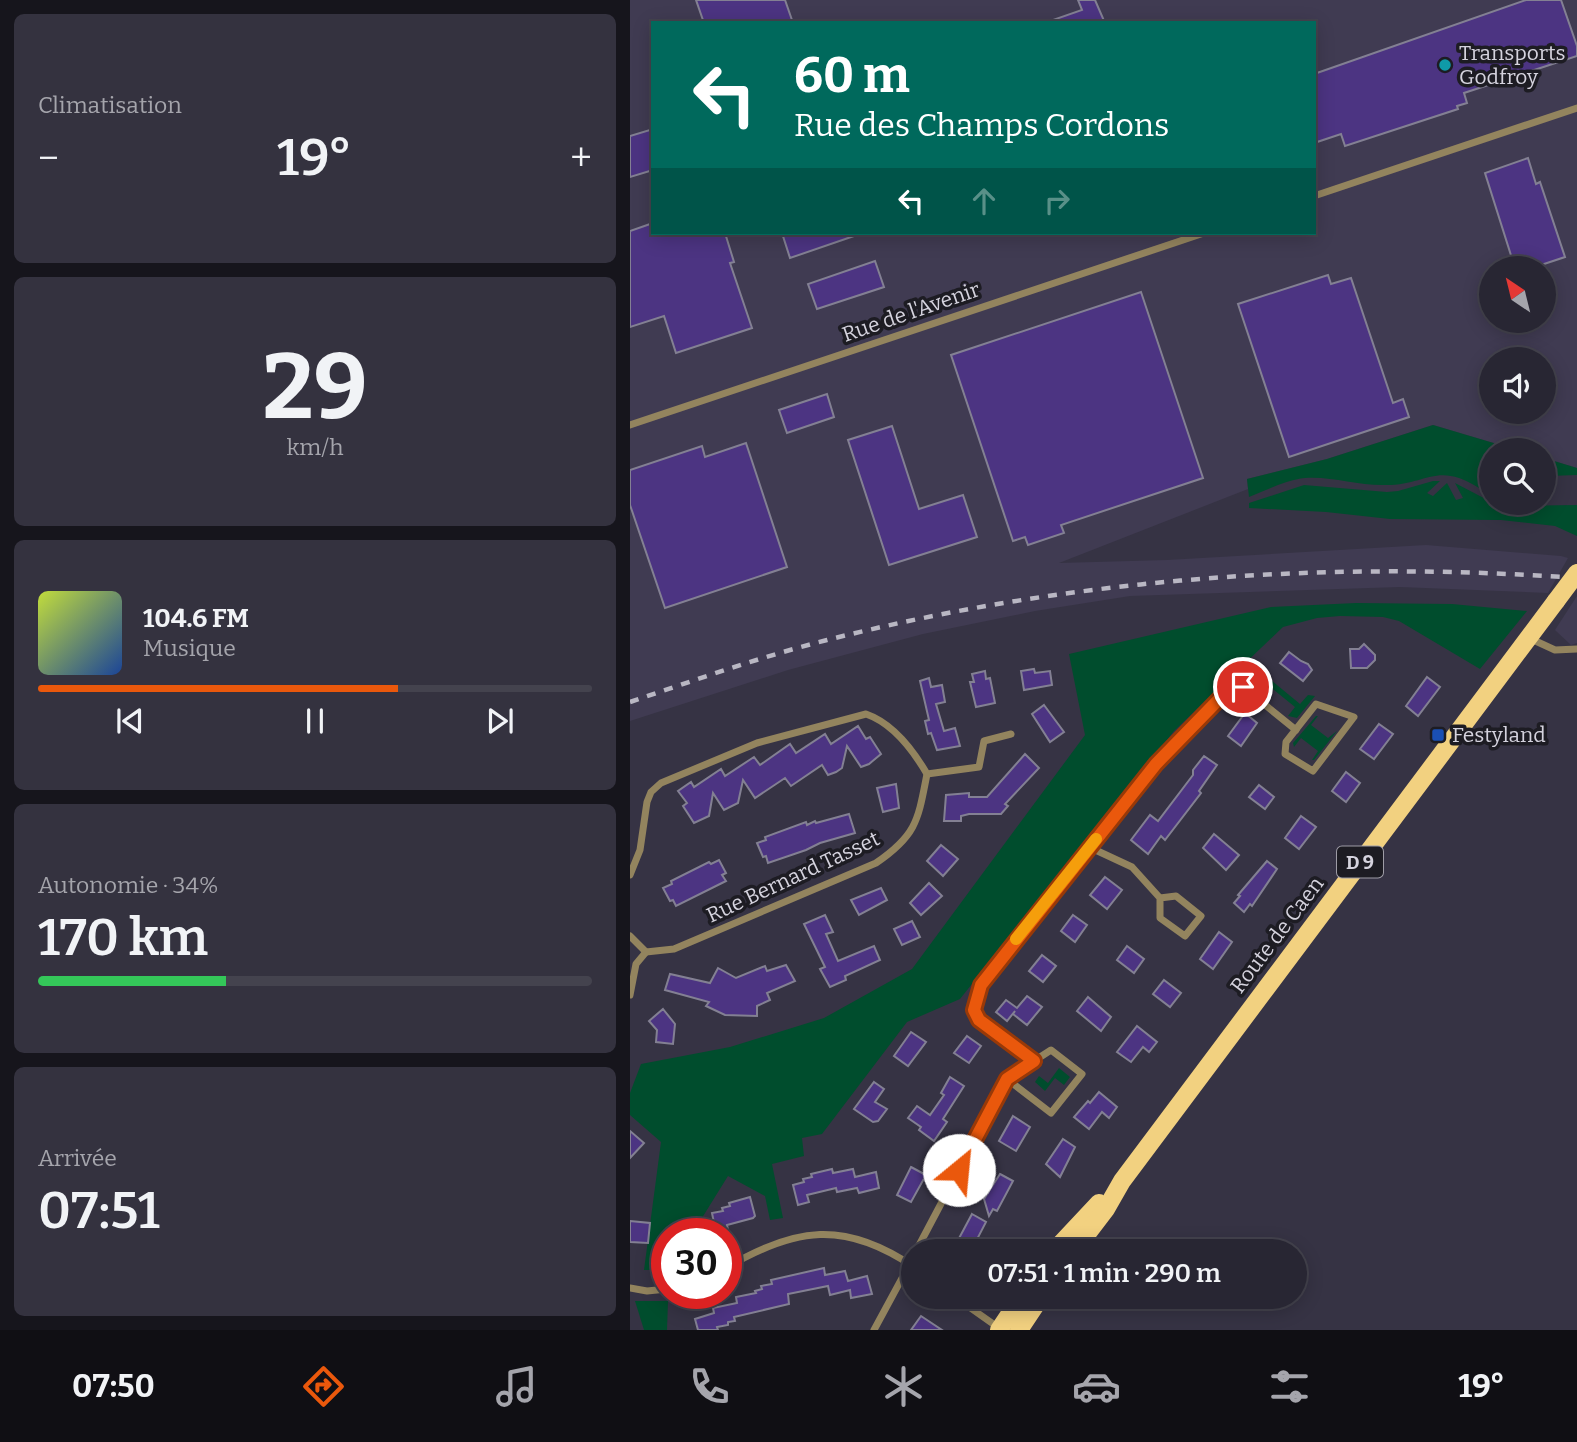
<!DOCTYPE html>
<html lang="fr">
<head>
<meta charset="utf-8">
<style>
	:root { --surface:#282633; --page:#34323f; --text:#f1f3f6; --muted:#a5a5ac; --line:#44434e; --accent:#ea580c }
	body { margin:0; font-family:Bitter,serif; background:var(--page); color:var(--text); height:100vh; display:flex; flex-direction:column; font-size:26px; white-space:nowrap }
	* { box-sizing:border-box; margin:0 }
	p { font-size:23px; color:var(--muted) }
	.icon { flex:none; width:38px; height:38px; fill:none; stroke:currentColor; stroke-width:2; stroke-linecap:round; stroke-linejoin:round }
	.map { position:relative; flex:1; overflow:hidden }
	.panel { display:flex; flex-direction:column; gap:14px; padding:14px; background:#16151c; width:630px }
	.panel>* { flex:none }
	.banner { position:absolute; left:21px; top:21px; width:665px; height:214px; border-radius:0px; box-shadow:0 4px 18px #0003,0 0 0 2px var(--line); background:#00695c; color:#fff; overflow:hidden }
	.needle { width:46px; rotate:325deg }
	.controls { position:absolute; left:849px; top:256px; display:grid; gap:14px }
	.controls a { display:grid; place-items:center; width:77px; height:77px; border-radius:50%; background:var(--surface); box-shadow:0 4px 18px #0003,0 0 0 2px var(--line); font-size:35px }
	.speed { position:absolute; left:21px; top:1218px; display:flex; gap:14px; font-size:35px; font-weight:700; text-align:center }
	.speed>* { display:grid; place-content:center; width:91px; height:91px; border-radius:50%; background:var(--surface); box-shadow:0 4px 18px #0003,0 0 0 2px var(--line); line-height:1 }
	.speed .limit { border:10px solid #d22; background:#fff; color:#111 }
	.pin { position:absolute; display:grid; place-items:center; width:60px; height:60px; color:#fff; margin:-30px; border:4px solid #fff; border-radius:50%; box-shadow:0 2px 7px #0007 }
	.me { position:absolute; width:77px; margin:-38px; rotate:28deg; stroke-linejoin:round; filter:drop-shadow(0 0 5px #0008) }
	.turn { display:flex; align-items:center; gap:24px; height:147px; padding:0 28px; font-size:32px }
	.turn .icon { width:91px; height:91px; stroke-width:2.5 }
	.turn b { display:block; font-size:49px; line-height:60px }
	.lanes { display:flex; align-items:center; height:66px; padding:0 28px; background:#0003; justify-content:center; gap:35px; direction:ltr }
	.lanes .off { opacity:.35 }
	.big { font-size:52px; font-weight:600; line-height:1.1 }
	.panel .tile { flex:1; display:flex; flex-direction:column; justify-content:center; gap:10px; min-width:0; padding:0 24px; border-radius:10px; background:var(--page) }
	.panel .dial { align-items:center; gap:0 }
	.dial b { font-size:91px; line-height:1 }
	.song { display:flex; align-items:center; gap:21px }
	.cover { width:84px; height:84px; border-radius:10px; background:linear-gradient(135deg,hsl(70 70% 55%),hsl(220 70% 35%)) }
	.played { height:7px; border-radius:4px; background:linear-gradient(90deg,var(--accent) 65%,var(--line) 65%) }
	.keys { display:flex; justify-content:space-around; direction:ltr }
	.heat { display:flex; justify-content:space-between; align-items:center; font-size:38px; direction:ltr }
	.charge { height:10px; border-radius:5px; background:linear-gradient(90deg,#34c759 34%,var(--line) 0) }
	.trip { position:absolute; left:271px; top:1239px; width:406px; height:70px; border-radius:35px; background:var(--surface); box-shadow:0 4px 18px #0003,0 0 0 2px var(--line); font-weight:600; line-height:70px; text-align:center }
	.menu { display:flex; height:112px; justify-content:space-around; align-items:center; background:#100f14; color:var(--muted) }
	.menu .icon { width:49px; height:49px }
	.menu .selected { color:var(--accent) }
	.menu b { font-size:32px; color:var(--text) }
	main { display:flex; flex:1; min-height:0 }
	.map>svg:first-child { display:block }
</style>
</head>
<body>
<main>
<section class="panel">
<div class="tile"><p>Climatisation</p>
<div class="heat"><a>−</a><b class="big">19°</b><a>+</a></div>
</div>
<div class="tile dial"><b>29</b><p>km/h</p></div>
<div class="tile">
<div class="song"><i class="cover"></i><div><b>104.6 FM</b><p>Musique</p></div></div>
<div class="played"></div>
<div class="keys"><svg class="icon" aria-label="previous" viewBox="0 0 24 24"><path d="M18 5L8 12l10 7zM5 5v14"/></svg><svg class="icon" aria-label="pause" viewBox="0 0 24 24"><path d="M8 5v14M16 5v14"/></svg><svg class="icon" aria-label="next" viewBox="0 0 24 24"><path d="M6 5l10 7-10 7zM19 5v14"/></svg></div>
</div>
<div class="tile"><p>Autonomie · 34%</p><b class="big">170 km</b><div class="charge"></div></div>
<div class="tile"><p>Arrivée</p><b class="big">07:51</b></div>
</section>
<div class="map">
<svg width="947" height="1330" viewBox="0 0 947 1330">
	<rect width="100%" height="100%" fill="#363344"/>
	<g fill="#403b52" fill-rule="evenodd">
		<path d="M0 0H947V468L914 458V450H887L803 425 697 459 617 479 618 489 429 563 537 560 796 545 931 556 938 558 918 593 770 587 500 596 405 611 293 634 158 670 0 721ZM23 23H684V233H23ZM861 268H914V320H861ZM861 359H914V411H861Z"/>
		<path d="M947 596V643L941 645 925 630Z"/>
	</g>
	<g fill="#004d2d">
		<path d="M803 425 887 450H861V477L849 488C807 461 797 485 756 485 729 486 702 476 675 478 656 480 637 490 619 497L617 479 697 459Z"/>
		<path d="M914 458 947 468V475L918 476V465H914Z"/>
		<path d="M803 481H810L797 493 803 496 817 483 826 500 833 498 825 483 869 506 947 505V536L925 526 871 520 760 519 696 512 619 508V503L674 485 757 492 768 491Z"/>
		<path d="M726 603 822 604 897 611 850 669 769 621 753 617 710 616 687 618 653 627 544 731 330 999 277 1022 192 1134 172 1138 174 1156 142 1164 153 1218 140 1220 135 1196 98 1176 62 1234H37V1270H14L31 1142 0 1115V1093L11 1064 100 1047 194 1018 282 969 455 735 439 654 641 607Z"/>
		<path d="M636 676 670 704 678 695 685 696 667 718 658 716 665 707 638 685 630 694 626 688Z"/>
		<path d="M686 716H688L681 725 698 738 707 731 684 760H682L688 751 671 738 664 747 663 743Z"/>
		<path d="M429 1068 440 1077 434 1085 425 1078 415 1091 405 1082 409 1076 418 1083Z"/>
		<path d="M5 1301H38L37 1330H14Z"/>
	</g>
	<g fill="#4c3482" stroke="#838093" stroke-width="2">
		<path d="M66 0H155L163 23H74Z"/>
		<path d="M448 0H465L475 23H421L420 21 452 10Z"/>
		<path d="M896 0H931L947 46V56L834 93 837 103 827 106 828 109 715 146 711 134 684 143V74Z"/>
		<path d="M23 129V170L0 177V136Z"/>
		<path d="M898 158 906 184 910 182 935 257 902 268H885L855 173Z"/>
		<path d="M23 223V233H95L104 262 100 263 122 328 46 353 34 316 0 327V231Z"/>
		<path d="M152 233H227V235L160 258Z"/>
		<path d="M245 261 254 287 187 309 178 284Z"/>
		<path d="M698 275 701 284 721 278 763 403 773 399 779 417 659 457 608 304Z"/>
		<path d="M511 292 573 478 431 525 434 533 398 545 395 537 383 541 321 355Z"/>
		<path d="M197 394 204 417 157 433 149 410Z"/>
		<path d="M262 426 289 509 333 495 347 537 259 565 218 440Z"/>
		<path d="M116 443 157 567 35 608 0 505V470L72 446 75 457Z"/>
		<path d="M734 644 745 655V660L737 668H721L720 649H729Z"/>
		<path d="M659 652 671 661 678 664 682 670 673 681 650 663Z"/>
		<path d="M404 669 405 673 420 671 422 685 394 690 391 671Z"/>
		<path d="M355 671 356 679 360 678 365 703 346 707 340 682H344L342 674Z"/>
		<path d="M797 677 810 687 788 716 776 706Z"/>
		<path d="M299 678 301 687 312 685 315 702 306 704 314 731 325 728 330 746 307 750 301 733 298 734 295 721 299 720 290 681Z"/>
		<path d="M414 705 434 732 420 742 402 714Z"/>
		<path d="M615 713 627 723 611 746 598 736Z"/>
		<path d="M749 724 763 734 744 759 730 749Z"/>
		<path d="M228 726 236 739 240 737 251 754 239 764 231 767 217 746 212 768 206 772 198 775 192 765 161 786 155 778 125 798 113 780 108 803 94 810 83 793 79 816 64 823 53 806 57 803 48 791 61 782 64 787 91 769 95 776 124 757 130 765 160 744 166 753 195 734 201 744Z"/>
		<path d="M395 754 409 768 375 804 378 806 371 814H339L331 816V821H314L316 795 339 793V797H357Z"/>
		<path d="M574 756 587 765 569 791 571 793 535 840 531 836 518 854 501 840 520 815 528 821 563 775V770Z"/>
		<path d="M716 772 730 783 716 802 702 791Z"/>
		<path d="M266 784 269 808 253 812 247 788Z"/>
		<path d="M629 785 644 797 635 809 619 797Z"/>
		<path d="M219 814 225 833 190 843 176 850 138 863 136 856 133 857 127 843 136 840 135 837 176 822 177 825 185 821 186 823Z"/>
		<path d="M671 816 686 827 669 849 655 838Z"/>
		<path d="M584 834 609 855 596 870 573 848Z"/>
		<path d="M311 845 328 859 313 876 297 861Z"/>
		<path d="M89 860 96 873 92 875 96 881 46 906 43 900 40 901 33 888 42 884 41 881 79 862 81 864Z"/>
		<path d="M637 861 647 869 622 906 620 904 614 912 604 903 610 896 608 895Z"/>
		<path d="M475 877 492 890 477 909 460 895Z"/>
		<path d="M299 883 312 896 291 915 280 903Z"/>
		<path d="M251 888 257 900 229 915 221 900Z"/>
		<path d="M195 915 203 932 196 934 208 961 244 946 250 960 215 976 216 980 200 987 190 969 195 967 174 924Z"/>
		<path d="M443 915 457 925 445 942 431 931Z"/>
		<path d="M282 921 290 937 272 945 264 929Z"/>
		<path d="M589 932 602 942 583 969 570 959Z"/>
		<path d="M497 946 514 959 504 973 487 960Z"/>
		<path d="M412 955 426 966 413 982 399 971Z"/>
		<path d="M156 965 165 981 137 993 140 1000 127 1006V1016L95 1015 76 1006 79 1002 35 990 40 974 80 983 88 968 106 978 135 966 137 971Z"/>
		<path d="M534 980 551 993 540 1007 523 994Z"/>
		<path d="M397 996 412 1007 397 1025 383 1014 385 1011 377 1021 366 1012 376 1000 387 1008Z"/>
		<path d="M458 997 481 1017 471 1031 447 1011Z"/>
		<path d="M33 1009 45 1024 43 1044 26 1042 27 1030 19 1021Z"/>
		<path d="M507 1026 527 1042 519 1052 513 1047 501 1062 487 1052Z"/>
		<path d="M281 1032 296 1042 278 1066 264 1056Z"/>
		<path d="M337 1036 351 1046 339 1063 324 1053Z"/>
		<path d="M320 1077 334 1086 313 1119 317 1122 304 1141 289 1130 291 1127 278 1118 287 1106 300 1115 314 1095 311 1093Z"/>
		<path d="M244 1082 254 1089 245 1102 257 1109 248 1121 243 1122 224 1109Z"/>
		<path d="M469 1092 487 1107 479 1118 472 1112 459 1129 444 1117 458 1101 460 1103Z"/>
		<path d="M383 1116 400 1127 386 1151 369 1141Z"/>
		<path d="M0 1131 14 1143 0 1158Z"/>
		<path d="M433 1139 445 1147 430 1177 416 1164Z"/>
		<path d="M281 1167 296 1175 281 1202 267 1195Z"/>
		<path d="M202 1169 203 1173 223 1169 225 1177 246 1172 249 1188 229 1193 227 1188 207 1192 206 1188 177 1195 179 1202 168 1205 163 1185 174 1182 173 1179 182 1177 181 1174Z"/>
		<path d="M370 1174 383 1181 367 1211 363 1209 359 1216 354 1199Z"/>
		<path d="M120 1197 125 1216 123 1218 97 1225 98 1230 86 1233 82 1213 93 1211 92 1208 100 1206 99 1203Z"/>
		<path d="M342 1214 356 1222 342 1249 327 1242Z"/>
		<path d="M0 1221 20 1223 18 1243 0 1242Z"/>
		<path d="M194 1268 195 1275 215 1271 218 1281 237 1276 242 1294 221 1298 220 1290 200 1295 198 1286 158 1294 159 1304 104 1317 105 1321 98 1322V1325L87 1327 88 1330H68L65 1319 84 1313 83 1308 107 1303 106 1297 126 1293 125 1291 132 1289 131 1286 142 1284 141 1280Z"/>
		<path d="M291 1316 312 1330H281Z"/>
	</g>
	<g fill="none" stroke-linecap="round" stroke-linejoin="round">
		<g stroke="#93845e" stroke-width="7">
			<path d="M684 196 947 108"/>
			<path d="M0 425 574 233"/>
			<path d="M899 638 925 650 947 649"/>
			<path d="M686 704 724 717 683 771 655 754 656 742Z"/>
			<path d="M297 774 349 767 354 741 381 734"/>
			<path d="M459 847 502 867 530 898 546 896 571 916 555 936 530 918V898"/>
			<path d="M0 875 10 850 17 802 21 792 31 783 127 743 236 714C262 723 283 750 297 774 288 820 287 835 246 863L44 949 16 952 0 936"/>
			<path d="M0 995 6 964 16 952"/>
			<path d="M377 1079 421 1113 452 1074 421 1050 404 1061"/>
			<path d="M286 1251 377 1079 404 1061 349 1020 344 1010 351 985 526 763 598 691 613 687 666 730"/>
			<path d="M96 1268C165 1227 215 1220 284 1267"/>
			<path d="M0 1288 17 1291 37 1289"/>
			<path d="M325 1297 369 1328"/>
			<path d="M244 1330 284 1256"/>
		</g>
		<g stroke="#f2d180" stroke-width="18">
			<path d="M424 1251 469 1203"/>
			<path d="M444 1251 476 1209 492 1181 926 601"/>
			<path d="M369 1330 391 1297"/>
			<path d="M389 1330 411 1297"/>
		</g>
		<path stroke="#b9b7c3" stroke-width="4.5" stroke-dasharray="9 9" stroke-linecap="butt" d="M0 702C65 680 130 657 197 640 442 578 695 560 947 578"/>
		<path stroke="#f2d180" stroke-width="18" d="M926 601 947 573"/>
	</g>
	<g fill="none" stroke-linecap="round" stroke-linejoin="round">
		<g stroke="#983908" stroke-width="18">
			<path id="route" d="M329 1170 377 1079 404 1061 349 1020 344 1010 351 985 526 764 597 691 613 687"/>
		</g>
		<use href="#route" stroke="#ea580c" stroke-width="12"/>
		<path stroke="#f59e0b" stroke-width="12" d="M386 939 466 839"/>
	</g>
	<circle fill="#0f9aa8" stroke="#1d1c23" stroke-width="2.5" cx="815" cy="65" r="7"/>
	<rect fill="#1a4fb4" stroke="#1d1c23" stroke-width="2.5" x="801" y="728" width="14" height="14" rx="3.5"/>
	<g text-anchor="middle" stroke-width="7" stroke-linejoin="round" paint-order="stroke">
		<rect fill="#1d1c23" stroke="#9e9ca6" stroke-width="2" x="707" y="846.5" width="46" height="31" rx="5"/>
		<g font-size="19" font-weight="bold" fill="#d5d3de">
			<text x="730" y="869">D 9</text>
		</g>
		<g font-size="21" fill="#d5d3de" stroke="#1d1c23" text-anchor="start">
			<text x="829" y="60">Transports<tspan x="829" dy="24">Godfroy</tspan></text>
			<text x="822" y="742">Festyland</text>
		</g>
		<g font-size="21" fill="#d5d3de" stroke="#1d1c23">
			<text transform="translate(281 312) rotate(-19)" y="7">Rue de l'Avenir</text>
			<text transform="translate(163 877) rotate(-25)" y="7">Rue Bernard Tasset</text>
			<text transform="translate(647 935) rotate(-53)" y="7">Route de Caen</text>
		</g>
	</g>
</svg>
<div class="controls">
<a><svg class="needle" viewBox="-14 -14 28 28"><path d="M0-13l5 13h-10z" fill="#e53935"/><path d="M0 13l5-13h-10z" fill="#a5a5ac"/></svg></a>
<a><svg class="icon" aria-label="sound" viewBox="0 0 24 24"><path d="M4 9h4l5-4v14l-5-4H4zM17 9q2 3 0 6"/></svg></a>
<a><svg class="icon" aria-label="search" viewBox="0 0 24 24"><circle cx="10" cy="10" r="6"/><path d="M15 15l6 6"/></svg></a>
</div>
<div class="speed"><div class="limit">30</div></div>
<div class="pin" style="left:613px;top:687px;background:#d93025"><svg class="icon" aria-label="arrive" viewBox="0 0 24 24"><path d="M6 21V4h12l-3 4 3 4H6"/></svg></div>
<svg class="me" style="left:329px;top:1170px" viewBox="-20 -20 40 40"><circle r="19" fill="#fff"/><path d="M0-13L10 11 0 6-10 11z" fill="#ea580c"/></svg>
<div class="trip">07:51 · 1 min · 290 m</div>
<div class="banner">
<div class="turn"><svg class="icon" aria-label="left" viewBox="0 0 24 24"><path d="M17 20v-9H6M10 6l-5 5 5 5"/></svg><div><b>60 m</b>Rue des Champs Cordons</div></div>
<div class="lanes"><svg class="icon" aria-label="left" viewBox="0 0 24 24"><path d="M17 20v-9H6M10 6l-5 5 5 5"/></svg><svg class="icon off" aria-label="ahead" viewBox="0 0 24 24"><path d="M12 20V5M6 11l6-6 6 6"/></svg><svg class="icon off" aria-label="right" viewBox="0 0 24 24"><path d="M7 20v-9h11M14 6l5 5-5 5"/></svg></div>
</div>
</div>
</main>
<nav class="menu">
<b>07:50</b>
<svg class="icon selected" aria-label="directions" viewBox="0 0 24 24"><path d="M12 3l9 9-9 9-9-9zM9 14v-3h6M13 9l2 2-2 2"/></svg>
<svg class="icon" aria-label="music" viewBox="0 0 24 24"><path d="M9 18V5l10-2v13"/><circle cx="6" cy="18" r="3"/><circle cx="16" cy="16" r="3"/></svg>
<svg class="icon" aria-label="phone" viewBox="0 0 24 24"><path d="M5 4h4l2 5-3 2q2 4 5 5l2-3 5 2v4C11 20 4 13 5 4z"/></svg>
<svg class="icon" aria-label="climate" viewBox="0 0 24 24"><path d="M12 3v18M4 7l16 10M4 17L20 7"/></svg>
<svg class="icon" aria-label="car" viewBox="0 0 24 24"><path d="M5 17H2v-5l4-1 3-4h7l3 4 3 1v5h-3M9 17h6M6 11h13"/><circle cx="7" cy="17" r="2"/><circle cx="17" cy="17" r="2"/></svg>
<svg class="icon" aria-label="filters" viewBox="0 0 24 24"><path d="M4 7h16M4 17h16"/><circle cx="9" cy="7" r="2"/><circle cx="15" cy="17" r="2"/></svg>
<b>19°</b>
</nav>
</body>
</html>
